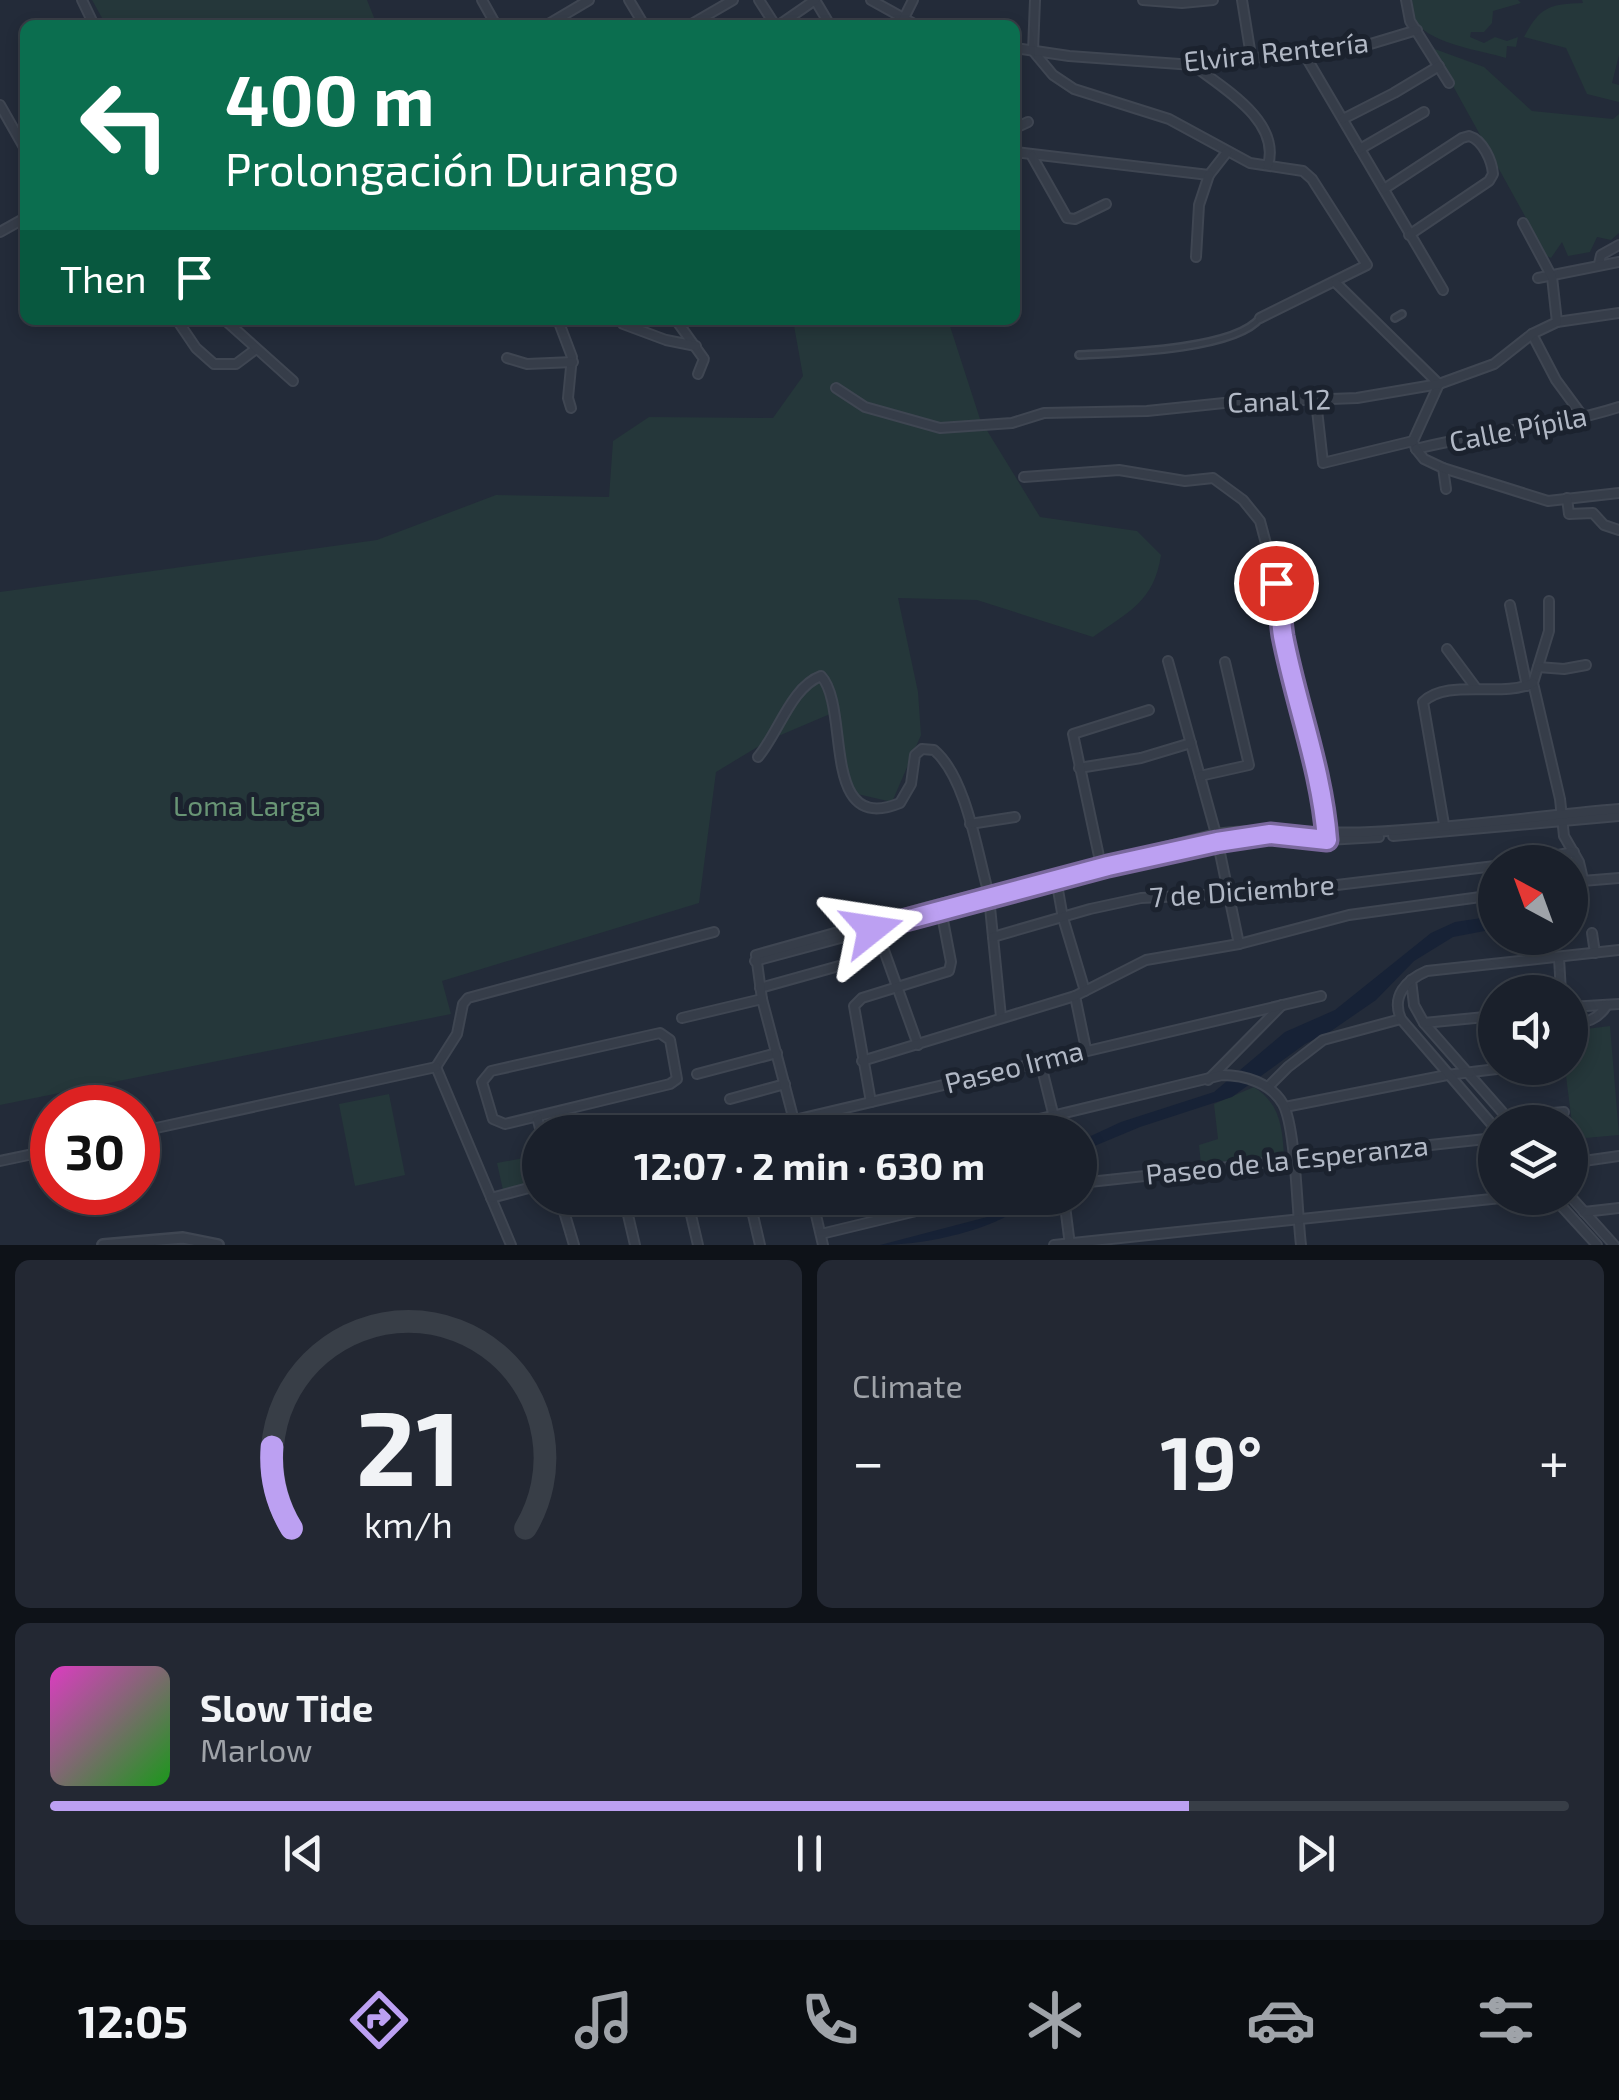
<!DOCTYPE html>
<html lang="en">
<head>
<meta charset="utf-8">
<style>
	:root { --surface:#1a202b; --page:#232833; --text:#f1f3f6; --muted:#9fa3a9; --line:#383e47; --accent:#bca0f2 }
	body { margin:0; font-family:"Exo 2",sans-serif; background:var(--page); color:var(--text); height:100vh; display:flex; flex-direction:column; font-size:38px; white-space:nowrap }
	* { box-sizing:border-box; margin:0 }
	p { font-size:32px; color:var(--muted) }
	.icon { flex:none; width:55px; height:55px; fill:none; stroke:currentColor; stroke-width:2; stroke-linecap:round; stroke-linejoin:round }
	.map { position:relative; height:1245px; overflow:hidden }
	.details { display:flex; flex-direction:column; gap:15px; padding:15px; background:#0e1218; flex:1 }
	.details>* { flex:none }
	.banner { position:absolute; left:20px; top:20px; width:1000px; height:305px; border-radius:15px; box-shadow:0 5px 15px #0003,0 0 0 2px var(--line); background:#0b6e4f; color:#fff; overflow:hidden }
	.needle { width:65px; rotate:319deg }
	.buttons { position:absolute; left:1478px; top:845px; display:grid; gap:20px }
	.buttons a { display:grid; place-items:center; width:110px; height:110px; border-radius:50%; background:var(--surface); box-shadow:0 5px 15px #0003,0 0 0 2px var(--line); font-size:50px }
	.speed { position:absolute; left:30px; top:1085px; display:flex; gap:20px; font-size:50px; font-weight:700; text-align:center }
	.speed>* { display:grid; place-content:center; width:130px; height:130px; border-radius:50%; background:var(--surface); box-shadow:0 5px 15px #0003,0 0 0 2px var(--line); line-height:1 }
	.speed .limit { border:15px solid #d22; background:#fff; color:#111 }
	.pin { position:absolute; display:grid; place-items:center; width:85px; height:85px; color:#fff; margin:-42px; border:5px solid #fff; border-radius:50%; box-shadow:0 2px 10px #0007 }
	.me { position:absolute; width:110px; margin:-55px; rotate:75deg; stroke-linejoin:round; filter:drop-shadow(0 0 8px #0008) }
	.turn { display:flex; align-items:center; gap:35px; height:210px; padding:0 40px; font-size:45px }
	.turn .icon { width:130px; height:130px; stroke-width:2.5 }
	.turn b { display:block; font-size:70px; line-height:85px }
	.then { display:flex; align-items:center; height:95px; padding:0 40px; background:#0003; gap:20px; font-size:38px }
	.big { font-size:75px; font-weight:700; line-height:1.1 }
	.details .card { flex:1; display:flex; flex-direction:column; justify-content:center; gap:15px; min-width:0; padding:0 35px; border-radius:15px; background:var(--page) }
	.details .dial { align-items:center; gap:0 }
	.dial svg { height:260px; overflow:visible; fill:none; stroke:var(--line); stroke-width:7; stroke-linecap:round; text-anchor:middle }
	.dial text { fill:var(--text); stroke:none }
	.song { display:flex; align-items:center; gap:30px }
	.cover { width:120px; height:120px; border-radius:15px; background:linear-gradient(135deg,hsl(310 70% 55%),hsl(120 70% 35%)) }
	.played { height:10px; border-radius:5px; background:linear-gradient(90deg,var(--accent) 75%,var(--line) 75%) }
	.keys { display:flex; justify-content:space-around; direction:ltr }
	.heat { display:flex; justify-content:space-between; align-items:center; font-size:55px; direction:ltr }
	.details .tiles { flex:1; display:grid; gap:15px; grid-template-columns:1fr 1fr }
	.card:last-child { grid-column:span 2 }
	.trip { position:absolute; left:522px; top:1115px; width:575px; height:100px; border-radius:50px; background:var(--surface); box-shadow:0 5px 15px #0003,0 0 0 2px var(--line); font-weight:700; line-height:100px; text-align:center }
	.dock { display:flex; height:160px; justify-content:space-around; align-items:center; background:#0a0d11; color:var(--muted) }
	.dock .icon { width:70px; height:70px }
	.dock .active { color:var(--accent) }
	.dock b { font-size:45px; color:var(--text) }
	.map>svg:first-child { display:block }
</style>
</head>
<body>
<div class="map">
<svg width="1619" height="1245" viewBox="0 0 1619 1245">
	<rect width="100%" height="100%" fill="#232b39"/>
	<g fill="#25373a">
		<path d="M92 0H367L377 25H106Z"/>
		<path d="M1412 0H1518L1521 3 1493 11 1492 23 1484 32H1471L1470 37 1484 43 1495 37 1507 41 1518 37 1516 47 1507 46 1506 58C1484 51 1431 44 1417 23 1413 17 1413 8 1412 0Z"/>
		<path d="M1582 0H1619V55L1612 83 1619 85V102L1587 94 1566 48 1524 37C1540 7 1549 4 1583 3Z"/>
		<path d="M1432 48 1484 67 1532 111 1613 119 1619 114V233L1611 240 1597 237 1590 252 1568 256 1562 242 1551 258 1547 256Z"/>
		<path d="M793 320H948L980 419 1040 517 1137 531 1161 555C1154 602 1128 612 1093 637L977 600 898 598 918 692 921 735 892 802 853 793 830 714 769 740 716 772 699 903 442 981 451 1014 0 1105V592L377 540 496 495 609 497 613 441 649 417 773 418 803 376Z"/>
		<path d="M1610 1026 1619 1135 1574 1139 1565 1068H1570V1031Z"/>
		<path d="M1254 1087C1280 1104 1282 1126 1284 1155L1201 1164 1199 1145 1218 1139 1214 1104Z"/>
		<path d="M389 1094 405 1175 355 1186 339 1104Z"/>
		<path d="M535 1156 539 1179 503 1190 497 1163Z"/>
	</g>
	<g fill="#172236">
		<path d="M1495 916V929L1453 937 1414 961 1376 1000 1331 1031 1305 1044 1232 1097 1140 1127 1080 1152V1141L1121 1122 1214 1092 1285 1032 1335 1010 1431 933 1455 922Z"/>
		<path d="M1022 1198H1032C1001 1230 924 1245 880 1245L991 1216 1005 1211Z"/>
	</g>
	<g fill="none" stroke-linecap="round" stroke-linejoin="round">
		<g stroke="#3f4652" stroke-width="10">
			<g id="pedestrian">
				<path d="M1395 318 1402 314"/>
				<path d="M1079 355C1119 353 1235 350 1260 318"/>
			</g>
		</g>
		<g stroke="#3f4652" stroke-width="12">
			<g id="minor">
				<path d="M82 0 94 25"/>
				<path d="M482 0 496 25"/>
				<path d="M629 0 644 25"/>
				<path d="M759 0 775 25"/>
				<path d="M815 0 830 25"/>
				<path d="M871 0 916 25"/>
				<path d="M1035 0 1033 51 1053 75 1074 89 1169 119 1250 163 1303 171 1312 179 1367 265 1260 318"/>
				<path d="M1143 0 1182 3 1213 0"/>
				<path d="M1242 0 1251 56"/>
				<path d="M1406 0 1410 21 1449 83"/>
				<path d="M904 18 913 0"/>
				<path d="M547 25 589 0"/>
				<path d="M690 25 733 0"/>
				<path d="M779 25 815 0"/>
				<path d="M1015 48 1069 56 1193 65 1367 45 1417 30"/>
				<path d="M1303 52 1443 290"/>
				<path d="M1193 65C1223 88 1281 121 1268 165"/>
				<path d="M0 105 25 149"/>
				<path d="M1343 119 1394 93 1439 66"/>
				<path d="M1015 128 1028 122"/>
				<path d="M1360 149 1424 112"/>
				<path d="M1015 152 1209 175 1227 152"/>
				<path d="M1032 156 1067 218 1075 219 1106 204"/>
				<path d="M1384 189 1462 138 1469 136C1483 140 1492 161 1493 174L1489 181 1409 235"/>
				<path d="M0 232 25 218"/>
				<path d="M1196 257 1199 205 1209 175"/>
				<path d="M1599 264 1601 255 1619 245"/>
				<path d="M1538 278 1619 262"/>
				<path d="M1336 283 1439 384 1413 441 1416 449"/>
				<path d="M177 320 196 348 214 364H236L256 349"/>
				<path d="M225 320 293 381"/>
				<path d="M558 320 572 357 568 398 571 408"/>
				<path d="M676 320 704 359 698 374"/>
				<path d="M1557 322 1619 313"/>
				<path d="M623 324 666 340 696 346"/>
				<path d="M1532 334 1556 380 1584 418"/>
				<path d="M507 358 527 364 573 362"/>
				<path d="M836 388 865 407 940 428 1012 423 1044 413 1147 411 1224 403 1357 398 1439 384 1494 364 1532 334 1557 322 1552 277 1523 223"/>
				<path d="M1316 401 1323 463 1413 441"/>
				<path d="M1416 449C1483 432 1553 428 1619 407"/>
				<path d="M1416 449 1424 459 1443 468 1446 489"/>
				<path d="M1443 468 1548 501 1619 493"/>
				<path d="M1024 477 1119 470 1185 481 1213 478 1243 500 1260 521 1281 600 1282 634 1300 699 1327 838"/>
				<path d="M1567 498 1569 514 1593 513 1604 525 1619 530"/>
				<path d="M1549 601V631L1533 683 1560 799 1564 836 1579 862 1583 879"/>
				<path d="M1510 605 1527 686"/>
				<path d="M1447 649 1476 688"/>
				<path d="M1168 661 1216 834 1239 944"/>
				<path d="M1538 667 1564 669 1586 665"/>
				<path d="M758 757C778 734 791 687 821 676 851 708 819 836 900 803L911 784 915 755 922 749 934 750C966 777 977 851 988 891"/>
				<path d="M1079 768 1141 758 1191 743"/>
				<path d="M1200 776 1249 765 1225 662"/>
				<path d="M970 824 1015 817"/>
				<path d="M1445 830 1423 702C1447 678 1502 698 1533 683"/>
				<path d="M1393 836 1619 816"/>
				<path d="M1303 837 1327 840 1379 837"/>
				<path d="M1100 861 1073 734 1149 710"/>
				<path d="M1521 862 1574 852"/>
				<path d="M1056 879 1063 918 1085 991"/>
				<path d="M1570 882 1619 878"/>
				<path d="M989 897 1001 1017"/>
				<path d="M876 928 918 1045"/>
				<path d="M1592 933 1595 953"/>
				<path d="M993 937 1090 909 1141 898 1287 891 1495 866"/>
				<path d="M1559 958 1561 992"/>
				<path d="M755 961 1108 866 1217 842 1274 834"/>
				<path d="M1411 980 1414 1005 1424 1023 1511 1122"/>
				<path d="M760 988 839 966"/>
				<path d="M1075 996 1086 1049"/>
				<path d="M1570 1007 1619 1004"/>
				<path d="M682 1018 762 999"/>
				<path d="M1570 1020C1585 1026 1599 1018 1607 1005"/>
				<path d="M1424 1023 1495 1016"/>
				<path d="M660 1033 670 1040 677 1079 670 1084 505 1124 493 1119 482 1082 491 1071Z"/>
				<path d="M862 1061 1075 996 1146 960 1239 944 1349 915 1495 895"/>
				<path d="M1040 1061 1054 1117"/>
				<path d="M436 1067 457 1034 463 1004 468 998 714 932"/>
				<path d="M436 1067 511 1245"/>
				<path d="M697 1074 777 1053"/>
				<path d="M1208 1080 1282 1005"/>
				<path d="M1268 1087 1288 1067 1323 1040 1401 1019"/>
				<path d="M730 1099 785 1084"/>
				<path d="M871 1102 854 1006 862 998 949 971 951 962 941 910"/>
				<path d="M1285 1107 1447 1075 1505 1068"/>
				<path d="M537 1117 541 1132"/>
				<path d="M1507 1117 1564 1112"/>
				<path d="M1495 1128 1401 1019C1391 996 1406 980 1427 971L1619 950"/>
				<path d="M138 1132 436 1067"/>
				<path d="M744 1132 1321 996"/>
				<path d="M797 1132 762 999 756 955 928 907 1216 834C1268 827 1319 835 1371 832 1454 828 1536 816 1619 809"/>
				<path d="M986 1132 1222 1075C1245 1075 1271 1083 1283 1104 1296 1128 1297 1214 1301 1245"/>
				<path d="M0 1161 52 1150"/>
				<path d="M1570 1163 1619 1156"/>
				<path d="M1080 1183 1495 1138"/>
				<path d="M1570 1196 1614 1245"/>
				<path d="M491 1198 540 1185"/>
				<path d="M560 1198 574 1245"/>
				<path d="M624 1198 635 1245"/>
				<path d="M687 1198 698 1245"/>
				<path d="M749 1198 760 1245"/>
				<path d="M812 1198 823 1245"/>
				<path d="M1064 1198 1070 1245"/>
				<path d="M1554 1198 1597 1245"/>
				<path d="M1584 1212 1619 1208"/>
				<path d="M821 1234 970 1198"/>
				<path d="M1054 1245 1501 1198"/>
			</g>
		</g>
		<g stroke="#3f4652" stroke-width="14">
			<path id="tertiary" d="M103 1245 183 1238 218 1245"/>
		</g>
		<use href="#pedestrian" stroke="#363d49" stroke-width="5"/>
		<use href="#minor" stroke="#363d49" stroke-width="8"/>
		<use href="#tertiary" stroke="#363d49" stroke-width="9"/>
	</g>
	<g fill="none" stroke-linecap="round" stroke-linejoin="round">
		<g stroke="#7a689d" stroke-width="25">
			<path id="route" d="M872 929 1108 866 1217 842 1270 834 1327 840C1322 770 1296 704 1283 636 1280 618 1281 601 1276 583"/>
		</g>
		<use href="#route" stroke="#bca0f2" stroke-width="18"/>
	</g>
	<g text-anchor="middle" stroke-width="10" stroke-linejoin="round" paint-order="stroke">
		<g font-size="28" fill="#b1b8c5" stroke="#1b222e">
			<text transform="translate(1276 52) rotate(-6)" y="10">Elvira Rentería</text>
			<text transform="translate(1279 401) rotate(-2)" y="10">Canal 12</text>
			<text transform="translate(1518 429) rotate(-11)" y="10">Calle Pípila</text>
			<text transform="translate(1242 891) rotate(-4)" y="10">7 de Diciembre</text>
			<text transform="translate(1014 1067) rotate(-14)" y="10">Paseo Irma</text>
			<text transform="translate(1287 1160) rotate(-6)" y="10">Paseo de la Esperanza</text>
		</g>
		<g font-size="28" fill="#699575" stroke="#1b222e">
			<text x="247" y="816">Loma Larga</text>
		</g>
	</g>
</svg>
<div class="buttons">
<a><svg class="needle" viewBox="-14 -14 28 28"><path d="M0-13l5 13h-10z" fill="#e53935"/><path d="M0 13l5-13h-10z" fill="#9fa3a9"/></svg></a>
<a><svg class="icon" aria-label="sound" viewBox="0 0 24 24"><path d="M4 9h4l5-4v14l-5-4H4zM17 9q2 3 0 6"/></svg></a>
<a><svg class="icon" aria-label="layers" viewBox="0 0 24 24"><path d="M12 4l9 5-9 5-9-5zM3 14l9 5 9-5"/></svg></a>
</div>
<div class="speed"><div class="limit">30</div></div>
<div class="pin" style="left:1276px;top:583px;background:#d93025"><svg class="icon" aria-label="arrive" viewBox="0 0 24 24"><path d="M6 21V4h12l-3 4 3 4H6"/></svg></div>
<svg class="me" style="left:872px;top:929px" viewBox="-20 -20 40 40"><path d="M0-17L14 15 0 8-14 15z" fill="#bca0f2" stroke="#fff" stroke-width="4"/></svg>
<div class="trip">12:07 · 2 min · 630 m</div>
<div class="banner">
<div class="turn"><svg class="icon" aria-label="left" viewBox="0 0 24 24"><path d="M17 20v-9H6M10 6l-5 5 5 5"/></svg><div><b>400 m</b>Prolongación Durango</div></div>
<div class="then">Then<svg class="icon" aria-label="arrive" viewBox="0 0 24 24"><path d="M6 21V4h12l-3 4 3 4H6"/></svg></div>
</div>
</div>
<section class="details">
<div class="tiles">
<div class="card dial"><svg viewBox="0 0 100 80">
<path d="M14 69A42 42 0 1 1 86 69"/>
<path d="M14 69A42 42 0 0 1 8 44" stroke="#bca0f2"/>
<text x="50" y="56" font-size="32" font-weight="700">21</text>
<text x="50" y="72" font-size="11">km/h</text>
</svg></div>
<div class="card"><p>Climate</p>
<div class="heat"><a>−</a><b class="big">19°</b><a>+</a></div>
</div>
<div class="card">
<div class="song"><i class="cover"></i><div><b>Slow Tide</b><p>Marlow</p></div></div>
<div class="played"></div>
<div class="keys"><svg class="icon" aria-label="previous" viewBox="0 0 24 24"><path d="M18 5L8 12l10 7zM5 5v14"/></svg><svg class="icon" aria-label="pause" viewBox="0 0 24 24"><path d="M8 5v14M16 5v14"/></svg><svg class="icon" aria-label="next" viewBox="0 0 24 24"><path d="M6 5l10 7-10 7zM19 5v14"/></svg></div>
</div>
</div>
</section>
<nav class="dock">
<b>12:05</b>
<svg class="icon active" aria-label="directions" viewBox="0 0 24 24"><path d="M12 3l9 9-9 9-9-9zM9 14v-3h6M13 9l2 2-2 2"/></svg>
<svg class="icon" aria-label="music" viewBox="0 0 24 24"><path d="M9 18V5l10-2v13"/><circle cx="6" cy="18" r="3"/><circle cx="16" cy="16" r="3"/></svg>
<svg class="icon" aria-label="phone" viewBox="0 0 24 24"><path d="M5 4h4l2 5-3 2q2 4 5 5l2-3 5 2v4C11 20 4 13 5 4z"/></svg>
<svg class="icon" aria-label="climate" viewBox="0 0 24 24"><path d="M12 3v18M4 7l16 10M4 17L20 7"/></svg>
<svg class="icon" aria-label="car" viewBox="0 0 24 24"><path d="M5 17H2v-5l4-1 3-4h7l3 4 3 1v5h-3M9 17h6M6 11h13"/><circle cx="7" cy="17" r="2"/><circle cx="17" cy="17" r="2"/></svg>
<svg class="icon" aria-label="filters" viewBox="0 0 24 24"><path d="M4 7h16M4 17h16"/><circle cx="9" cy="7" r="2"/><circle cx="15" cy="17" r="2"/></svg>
</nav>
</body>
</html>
